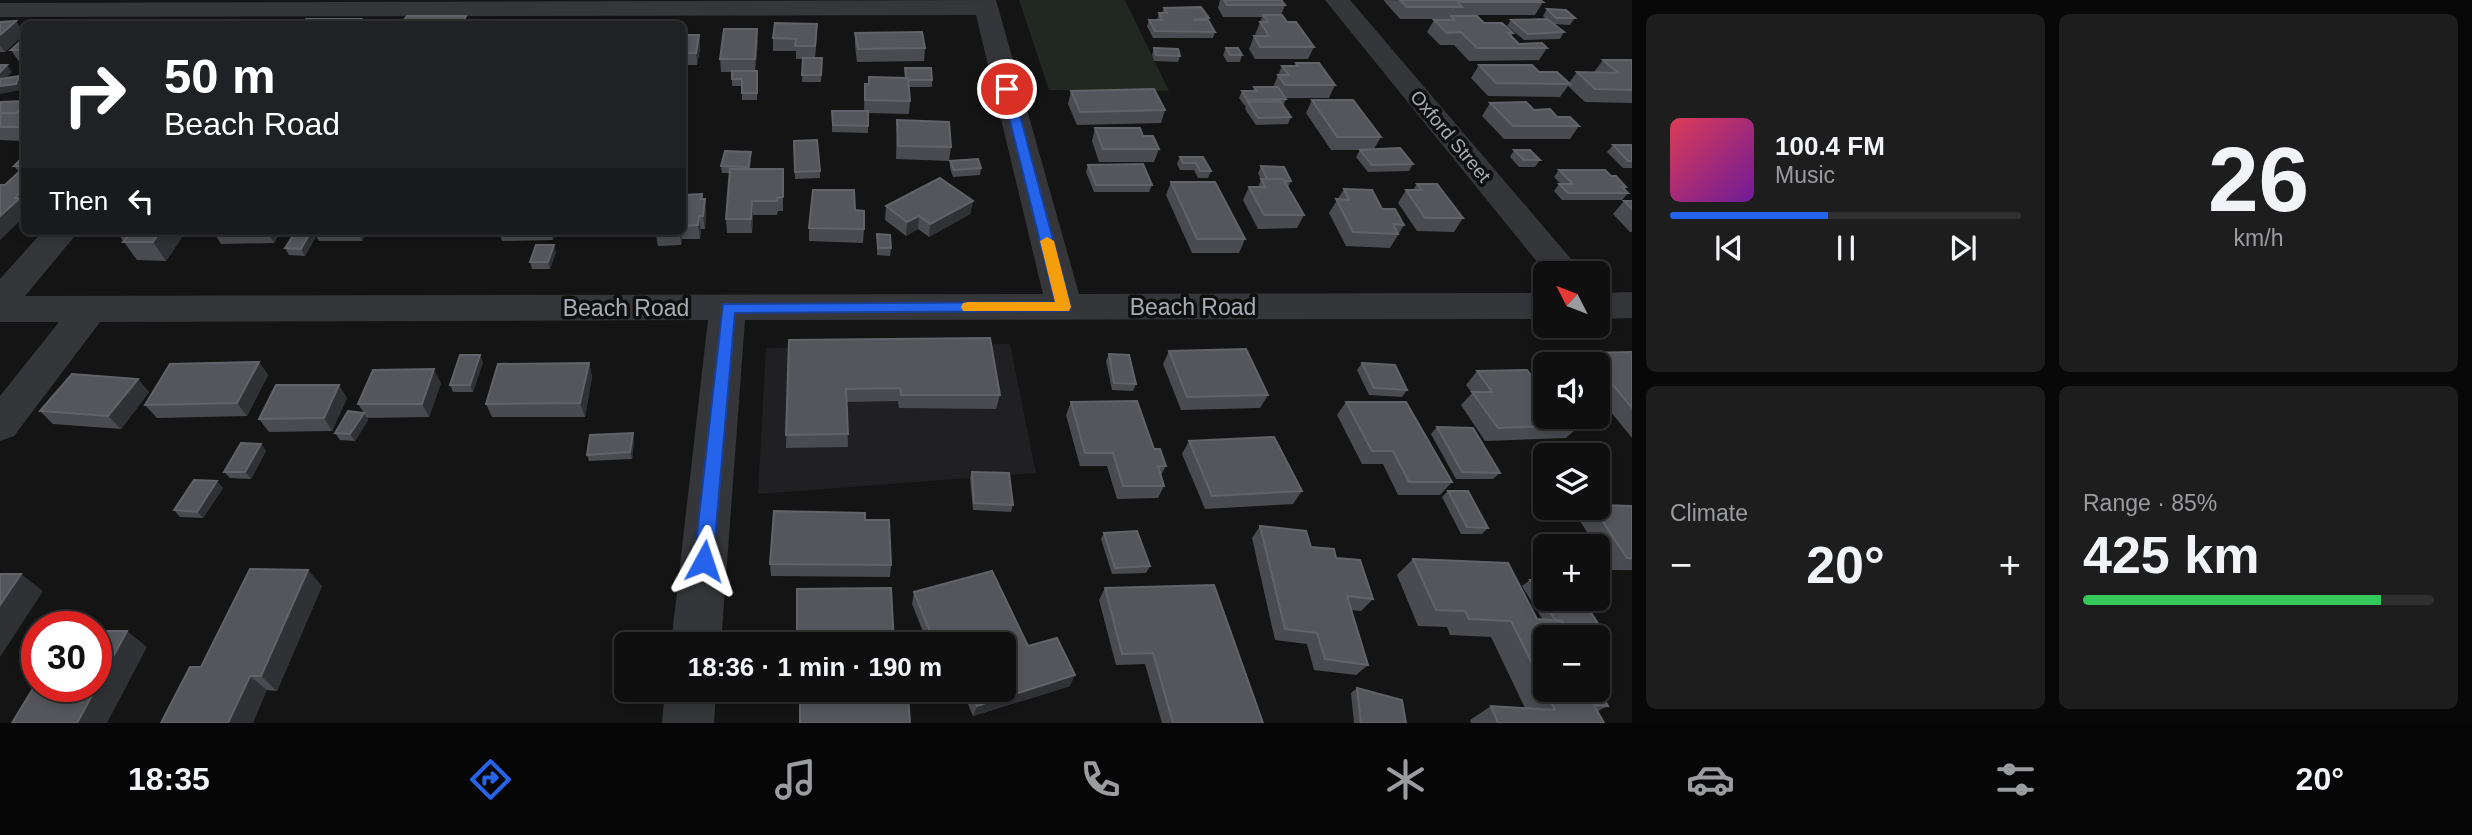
<!DOCTYPE html>
<html lang="en">
<head>
<meta charset="utf-8">
<style>
	:root { --surface:#0f0f10; --page:#1d1d1e; --text:#f1f3f6; --muted:#9b9c9f; --line:#2f2f30; --accent:#2563eb }
	body { margin:0; font-family:Arial,sans-serif; background:var(--page); color:var(--text); height:100vh; display:flex; flex-direction:column; font-size:26px; white-space:nowrap }
	* { box-sizing:border-box; margin:0 }
	p { font-size:23px; color:var(--muted) }
	.icon { flex:none; width:38px; height:38px; fill:none; stroke:currentColor; stroke-width:2; stroke-linecap:round; stroke-linejoin:round }
	.map { position:relative; flex:1; overflow:hidden }
	.details { display:flex; flex-direction:column; gap:14px; padding:14px; background:#080809; width:840px }
	.details>* { flex:none }
	.top-card { position:absolute; left:21px; top:21px; width:665px; height:214px; border-radius:10px; box-shadow:0 4px 10px #0003,0 0 0 2px var(--line); background:#202124; color:#fff; overflow:hidden }
	.needle { width:46px; rotate:312deg }
	.buttons { position:absolute; left:1533px; top:261px; display:grid; gap:14px }
	.buttons a { display:grid; place-items:center; width:77px; height:77px; border-radius:10px; background:var(--surface); box-shadow:0 4px 10px #0003,0 0 0 2px var(--line); font-size:35px }
	.speed { position:absolute; left:21px; top:611px; display:flex; gap:14px; font-size:35px; font-weight:700; text-align:center }
	.speed>* { display:grid; place-content:center; width:91px; height:91px; border-radius:50%; background:var(--surface); box-shadow:0 4px 10px #0003,0 0 0 2px var(--line); line-height:1 }
	.speed .limit { border:10px solid #d22; background:#fff; color:#111 }
	.pin { position:absolute; display:grid; place-items:center; width:60px; height:60px; color:#fff; margin:-30px; border:4px solid #fff; border-radius:50%; box-shadow:0 2px 7px #0007 }
	.me { position:absolute; width:77px; margin:-38px; rotate:5deg; stroke-linejoin:round; filter:drop-shadow(0 0 5px #0008) }
	.turn { display:flex; align-items:center; gap:24px; height:147px; padding:0 28px; font-size:32px }
	.turn .icon { width:91px; height:91px; stroke-width:2.5 }
	.turn b { display:block; font-size:49px; line-height:60px }
	.then { display:flex; align-items:center; height:66px; padding:0 28px; background:#0003; gap:14px; font-size:26px }
	.big { font-size:52px; font-weight:800; line-height:1.1 }
	.details .widget { flex:1; display:flex; flex-direction:column; justify-content:center; gap:10px; min-width:0; padding:0 24px; border-radius:10px; background:var(--page) }
	.details .dial { align-items:center; gap:0 }
	.dial b { font-size:91px; line-height:1 }
	.song { display:flex; align-items:center; gap:21px }
	.cover { width:84px; height:84px; border-radius:10px; background:linear-gradient(135deg,hsl(350 70% 55%),hsl(280 70% 35%)) }
	.played { height:7px; border-radius:4px; background:linear-gradient(90deg,var(--accent) 45%,var(--line) 45%) }
	.keys { display:flex; justify-content:space-around; direction:ltr }
	.heat { display:flex; justify-content:space-between; align-items:center; font-size:38px; direction:ltr }
	.charge { height:10px; border-radius:5px; background:linear-gradient(90deg,#34c759 85%,var(--line) 0) }
	.details .tiles { flex:1; display:grid; gap:14px; grid-template-columns:repeat(2,1fr) }
	.trip { position:absolute; left:614px; top:632px; width:402px; height:70px; border-radius:10px; background:var(--surface); box-shadow:0 4px 10px #0003,0 0 0 2px var(--line); font-weight:800; line-height:70px; text-align:center }
	.tabs { display:flex; height:112px; justify-content:space-around; align-items:center; background:#060606; color:var(--muted) }
	.tabs .icon { width:49px; height:49px }
	.tabs .active { color:var(--accent) }
	.tabs b { font-size:32px; color:var(--text) }
	main { display:flex; flex:1; min-height:0 }
	.map>svg:first-child { display:block }
</style>
</head>
<body>
<main>
<div class="map">
<svg width="1632" height="723" viewBox="0 0 1632 723">
	<rect width="100%" height="100%" fill="#141415"/>
	<path fill="#202022" d="M1010 344 1036 473 758 494 766 348Z"/>
	<path fill="#202821" d="M1019 0H1125L1169 91 1049 90Z"/>
	<g fill="none" stroke-linecap="round" stroke-linejoin="round">
		<g fill="#35363a" fill-rule="evenodd">
			<path d="M996 0 1079 294 1545 293V319L745 320 721 644H671L708 320 100 322 14 436 0 441V396L59 322H0V279L43 231H79L25 296 1043 294 976 15 0 17V3Z"/>
			<path d="M1325 0H1350L1583 273H1546Z"/>
			<path d="M1632 292V318L1598 319V293Z"/>
			<path d="M665 690H716L714 723H662Z"/>
		</g>
	</g>
	<g fill="#4a4b50">
		<path d="M1220 0H1283V1L1285 5 1281 15 1314 47 1308 59H1255L1249 49 1254 36H1256L1255 35 1262 17H1223L1218 8Z"/>
		<path d="M1384 0 1543 2 1535 15H1458L1457 16 1484 23 1513 33 1511 37 1519 44 1547 48 1539 60 1469 61 1454 45H1440L1427 32 1434 20 1449 19H1400L1384 1Z"/>
		<path d="M1164 8 1209 18 1208 20 1215 32 1213 38H1153L1147 26 1149 20H1157L1159 13H1162Z"/>
		<path d="M1547 9 1575 18 1570 25 1554 24 1564 32 1560 39 1524 40 1507 26 1511 20 1546 19 1543 16Z"/>
		<path d="M16 21 24 34 5 52H0V22Z"/>
		<path d="M855 33 925 48 924 61 857 62 855 46Z"/>
		<path d="M682 35H699L700 48 697 65H682Z"/>
		<path d="M817 36 815 58H822L821 82H802L803 59H796V51H773V38Z"/>
		<path d="M24 38V63H20L11 50Z"/>
		<path d="M758 42 755 71H757V100H742V86H732V72H721L720 59Z"/>
		<path d="M1154 48 1180 56 1178 62 1154 61 1152 55Z"/>
		<path d="M1226 48 1242 55 1240 62H1227L1223 55Z"/>
		<path d="M1603 60H1632V103L1585 102 1568 86 1560 97 1488 96 1471 78 1479 65 1539 72 1569 83 1577 72H1594Z"/>
		<path d="M1296 63 1335 85 1329 98H1285L1286 99 1283 106 1291 117 1288 124 1256 125 1245 109 1246 106H1245L1239 98 1242 91H1253L1254 87H1273L1282 66H1295Z"/>
		<path d="M905 68 932 80V87H909L910 101 909 114 868 113V133L832 132V111H864L865 84 905 78Z"/>
		<path d="M1071 91 1165 110 1161 123 1077 125 1068 104Z"/>
		<path d="M1312 100 1381 137 1374 149 1413 164 1409 171 1368 172 1356 157 1360 150H1331L1306 113Z"/>
		<path d="M24 101V141L0 140V102Z"/>
		<path d="M1490 103 1534 110 1579 126 1570 139H1504L1482 116Z"/>
		<path d="M897 120 951 147 949 161 896 159Z"/>
		<path d="M1095 128 1159 149 1154 162H1099L1092 141Z"/>
		<path d="M794 141 820 171V178L795 179Z"/>
		<path d="M1613 145H1632V168H1623L1607 152Z"/>
		<path d="M1514 150 1540 160 1535 167H1519L1510 157Z"/>
		<path d="M24 156V217L5 185 19 172 14 166Z"/>
		<path d="M1180 157H1203L1211 171 1208 178H1198L1194 170H1180L1177 164Z"/>
		<path d="M751 159 750 169H783V211H778L777 215H753L752 233H727L726 219 730 173H722L721 166Z"/>
		<path d="M950 161 981 168 980 175 953 177 950 168Z"/>
		<path d="M1088 165 1152 185 1149 192H1094L1086 172Z"/>
		<path d="M1261 166 1291 181 1288 187 1304 215 1297 228 1258 229 1243 200 1249 187H1258L1261 180 1258 173Z"/>
		<path d="M1559 170 1611 176 1626 187 1624 190 1628 193 1622 200H1562L1554 191 1559 184H1561L1554 177Z"/>
		<path d="M1171 182 1245 239 1239 253H1192L1166 195Z"/>
		<path d="M1417 184 1463 218 1454 232 1417 231 1398 203 1406 190H1413Z"/>
		<path d="M1344 189 1382 209 1404 225 1390 248 1346 246 1329 213Z"/>
		<path d="M702 194 706 212 705 229H701L700 239H682L681 245 658 246 655 231H682V195Z"/>
		<path d="M973 201 970 214 929 237 918 229 906 236 885 220 886 206Z"/>
		<path d="M1624 201H1632V232H1630L1613 214Z"/>
		<path d="M855 210 864 229 863 243 809 241V228Z"/>
		<path d="M116 231H186L166 261 137 260Z"/>
		<path d="M213 231H281L274 243 221 244Z"/>
		<path d="M311 231 315 238 305 256 289 255 285 248Z"/>
		<path d="M313 231H367L362 241H319Z"/>
		<path d="M499 231H555L553 240 502 241Z"/>
		<path d="M877 234 891 248 890 256 877 255Z"/>
		<path d="M556 252 550 269H532L530 262Z"/>
		<path d="M789 340 1000 395 996 409 899 408 898 401 847 402 848 447 786 448Z"/>
		<path d="M1169 351 1268 395 1260 408 1181 410 1163 364Z"/>
		<path d="M1632 352V438L1598 396V364H1576L1586 353Z"/>
		<path d="M1109 354 1136 384 1133 391 1112 390 1106 361Z"/>
		<path d="M259 362 268 375 247 416 157 418 145 405Z"/>
		<path d="M483 362 473 392H453L450 385Z"/>
		<path d="M589 363 592 377 585 417H492L486 404Z"/>
		<path d="M1362 363 1407 390 1402 397 1369 395 1357 370Z"/>
		<path d="M1477 371 1580 425 1566 438 1485 441 1461 405 1472 393 1466 385Z"/>
		<path d="M441 383 429 417 366 418 368 420 355 441 340 440 335 433 364 413 358 404Z"/>
		<path d="M149 392 121 429 53 424 40 411Z"/>
		<path d="M347 398 332 431 269 432 259 419Z"/>
		<path d="M1071 402 1154 449 1166 466 1161 475 1164 486 1158 498 1117 499 1107 466H1080L1066 415Z"/>
		<path d="M1346 402 1452 482 1440 495H1398L1383 464H1362L1337 415Z"/>
		<path d="M1437 427 1500 473 1493 479H1456L1431 434Z"/>
		<path d="M634 440 632 459 589 461 587 455Z"/>
		<path d="M1189 441 1302 491 1293 504 1205 509 1182 454Z"/>
		<path d="M261 444 266 451 251 479 230 478 224 472Z"/>
		<path d="M972 472 1013 505 1011 512 973 510 970 478Z"/>
		<path d="M223 488 203 518 180 517 174 510Z"/>
		<path d="M1448 491 1488 528 1482 534H1461L1442 497Z"/>
		<path d="M1632 506V570H1611L1598 549V546H1596L1578 518 1590 508Z"/>
		<path d="M865 520 891 565 890 577 771 576 770 564Z"/>
		<path d="M1260 526 1336 558 1373 599 1361 611 1351 610 1368 665 1356 675 1314 670 1307 644 1275 640 1252 538Z"/>
		<path d="M1104 533 1150 566 1146 573 1112 574 1101 539Z"/>
		<path d="M1413 559 1537 619 1543 620 1522 586 1530 580 1607 638 1598 643V637H1545L1608 706 1598 711 1604 723H1471L1470 720 1491 706 1525 708 1491 637 1450 635 1447 627 1418 626 1397 575Z"/>
		<path d="M322 586 277 691 267 690 201 667Z"/>
		<path d="M1105 588 1263 723H1162L1145 664 1116 665 1099 600Z"/>
		<path d="M914 592 1028 646 1070 686 973 716 962 690H1004V644H928L912 604Z"/>
		<path d="M1357 688 1406 723H1354L1351 693Z"/>
	</g>
	<g fill="#303134">
		<path d="M16 21 24 34 5 52 0 46V35Z"/>
		<path d="M757 29 758 42 755 72V59Z"/>
		<path d="M699 35 700 48 697 65 696 53Z"/>
		<path d="M7 65 12 72 2 82 0 80V72Z"/>
		<path d="M19 76 24 82 21 90 0 94V86Z"/>
		<path d="M24 188V217L0 240V216Z"/>
		<path d="M705 199 706 212 705 229 703 216Z"/>
		<path d="M752 201 753 215 752 233 751 219Z"/>
		<path d="M973 201 970 214 929 237 930 224Z"/>
		<path d="M699 216 701 229 700 239 698 225Z"/>
		<path d="M919 216 918 229 906 236 907 222Z"/>
		<path d="M160 231H186L166 261 153 242Z"/>
		<path d="M267 231H281L274 243Z"/>
		<path d="M311 231 315 238 305 256 301 249Z"/>
		<path d="M358 231H367L362 241Z"/>
		<path d="M550 231H555L553 240Z"/>
		<path d="M680 231H681L682 239 681 245Z"/>
		<path d="M554 245 556 252 550 269 548 262Z"/>
		<path d="M480 355 483 362 473 392 470 385Z"/>
		<path d="M259 362 268 375 247 416 237 403Z"/>
		<path d="M589 363 592 377 585 417 580 403Z"/>
		<path d="M434 369 441 383 429 417 422 404Z"/>
		<path d="M138 379 149 392 121 429 108 416Z"/>
		<path d="M339 385 347 398 332 431 324 418Z"/>
		<path d="M364 413 368 420 355 441 350 434Z"/>
		<path d="M633 433 634 440 632 459 630 452Z"/>
		<path d="M261 444 266 451 251 479 245 472Z"/>
		<path d="M217 481 223 488 203 518 197 512Z"/>
		<path d="M308 570 322 586 277 691 261 676Z"/>
		<path d="M21 574 43 591 0 657V605Z"/>
		<path d="M127 631 147 647 107 723H77Z"/>
		<path d="M1075 675 1070 686 973 716 977 706Z"/>
		<path d="M250 676 267 690 253 723H228Z"/>
	</g>
	<g fill="#54565b" stroke="#616369" stroke-width="2">
		<path d="M1224 0H1281L1285 5H1227Z"/>
		<path d="M1400 0H1540L1543 2H1458L1462 7H1407Z"/>
		<path d="M1201 7 1209 18 1193 20H1208L1215 32 1155 31 1149 20H1162L1159 13H1167L1164 8Z"/>
		<path d="M1547 9 1566 10 1575 18H1556Z"/>
		<path d="M1263 15H1282L1287 22H1296L1314 47H1260L1254 36H1269L1260 22H1268Z"/>
		<path d="M407 16H466L464 20H473L471 24H401Z"/>
		<path d="M1451 16H1477L1484 23H1502L1513 33H1508L1519 44 1542 43 1547 48H1477L1461 32 1447 33 1434 20H1454Z"/>
		<path d="M306 19H361L357 24H302Z"/>
		<path d="M1547 19 1564 32 1528 34 1511 20Z"/>
		<path d="M16 21 0 35V22Z"/>
		<path d="M775 23 817 24 815 46H795L796 39 773 38Z"/>
		<path d="M724 29H757L755 59H720Z"/>
		<path d="M922 32 925 48 858 49 855 33Z"/>
		<path d="M682 35H699L696 53H682Z"/>
		<path d="M24 38V50H11Z"/>
		<path d="M1154 48 1178 49 1180 56 1156 55Z"/>
		<path d="M1226 48H1238L1242 55H1230Z"/>
		<path d="M803 58H822L821 75H802Z"/>
		<path d="M1603 60H1632V90L1595 89 1577 72 1618 73Z"/>
		<path d="M1296 63H1319L1335 85H1285L1278 75H1289L1282 66H1298Z"/>
		<path d="M0 65H7L0 72Z"/>
		<path d="M1479 65H1532L1539 72H1557L1570 84 1496 83Z"/>
		<path d="M905 68H931L932 80H908V78H906Z"/>
		<path d="M732 71H757V93H742V79H732Z"/>
		<path d="M19 76 16 84 0 86V79Z"/>
		<path d="M869 77 908 78 910 101 865 100V84H869Z"/>
		<path d="M1254 87H1278L1286 99 1247 100 1242 91H1257Z"/>
		<path d="M1154 89 1165 110 1080 112 1071 91Z"/>
		<path d="M1312 100H1353L1381 137H1337Z"/>
		<path d="M24 101V106L17 113 0 114 1 102Z"/>
		<path d="M1280 101 1291 117 1258 118 1248 102Z"/>
		<path d="M1526 102 1534 110 1550 109 1557 117H1570L1579 126H1513L1490 103Z"/>
		<path d="M24 107V127H0L1 113H17Z"/>
		<path d="M832 111H868V126L833 125Z"/>
		<path d="M897 120 949 122 951 147 898 146Z"/>
		<path d="M1095 128H1140L1143 136H1153L1159 149H1103Z"/>
		<path d="M817 140 820 171 795 172 794 141Z"/>
		<path d="M1613 145H1632V161H1628Z"/>
		<path d="M1400 148 1413 164 1372 165 1360 150Z"/>
		<path d="M1514 150H1530L1540 160H1524Z"/>
		<path d="M725 151 751 152 748 167 721 166Z"/>
		<path d="M24 156V166H14Z"/>
		<path d="M1180 157H1203L1211 171H1200L1196 163H1183Z"/>
		<path d="M978 159 981 168 954 170 950 161Z"/>
		<path d="M1143 164 1152 185H1096L1088 165Z"/>
		<path d="M1261 166 1284 167 1291 181H1284L1283 179H1267Z"/>
		<path d="M730 169H783V197L777 198V201H752L751 219H726Z"/>
		<path d="M21 170H24V188L15 198H20L0 216V185H5Z"/>
		<path d="M1559 170H1605L1611 176H1616L1626 187H1622L1628 193H1568L1559 184H1573Z"/>
		<path d="M940 178 973 201 930 224 919 216 907 222 886 206Z"/>
		<path d="M1261 179H1283L1304 215H1264L1249 187H1265Z"/>
		<path d="M1171 182H1215L1245 239H1197Z"/>
		<path d="M1417 184H1437L1463 218H1425L1406 190H1422Z"/>
		<path d="M1344 189 1372 190 1382 209H1395L1404 225 1393 224 1398 234 1353 232 1336 199 1349 200Z"/>
		<path d="M813 190H854L855 210 864 211V229L809 228Z"/>
		<path d="M702 194 701 199H705L703 216H699L698 225 682 226V195Z"/>
		<path d="M1624 201H1632V209Z"/>
		<path d="M132 231H160L153 242H123Z"/>
		<path d="M296 231H311L301 249 285 248Z"/>
		<path d="M655 231H680L655 232Z"/>
		<path d="M877 234 890 235 891 248H878Z"/>
		<path d="M536 245H554L548 262H530Z"/>
		<path d="M990 338 1000 395H901L900 388 846 389 848 434 786 435 789 340Z"/>
		<path d="M1246 349 1268 395 1187 397 1169 351Z"/>
		<path d="M1632 352V408L1598 367V364H1595L1586 353Z"/>
		<path d="M1109 354 1129 355 1136 384 1114 383Z"/>
		<path d="M460 355H480L470 385H450Z"/>
		<path d="M259 362 237 403 145 405 170 364Z"/>
		<path d="M589 363 580 403 486 404 498 364Z"/>
		<path d="M1362 363 1395 365 1407 390 1374 388Z"/>
		<path d="M434 369 422 404H358L373 370Z"/>
		<path d="M1527 370 1542 390H1545V416H1573L1580 425 1498 428 1472 392H1492L1477 371Z"/>
		<path d="M72 374 138 379 108 416 40 411Z"/>
		<path d="M276 385H339L324 418 259 419Z"/>
		<path d="M1137 401 1154 449H1160L1166 466H1158L1164 486H1123L1113 453H1085L1071 402Z"/>
		<path d="M1346 402H1406L1452 482H1409L1393 451H1372Z"/>
		<path d="M348 411 364 413 350 434 335 433Z"/>
		<path d="M1437 427 1473 428 1500 473 1462 472Z"/>
		<path d="M633 433 630 452 587 455 590 435Z"/>
		<path d="M1274 437 1302 491 1212 496 1189 441Z"/>
		<path d="M241 443 261 444 245 472H224Z"/>
		<path d="M972 472 1009 473 1013 505 974 503Z"/>
		<path d="M194 480 217 481 197 512 174 510Z"/>
		<path d="M1448 491H1468L1488 528 1467 527Z"/>
		<path d="M1598 505 1632 506V558H1627L1594 508H1598Z"/>
		<path d="M774 511 865 513V520H889L891 565 770 564Z"/>
		<path d="M1260 526 1306 531 1311 547 1334 549 1336 558 1360 560 1373 599 1347 596 1368 665 1325 659 1317 633 1285 629Z"/>
		<path d="M1137 531 1150 566 1115 568 1104 533Z"/>
		<path d="M1413 559 1508 563 1537 619 1562 621 1571 637H1545V690H1598V687L1608 706 1594 705 1604 723H1498L1491 706 1555 710 1511 621 1469 619 1465 611 1436 610Z"/>
		<path d="M250 569 308 570 261 676H250L228 723H161L190 667H201Z"/>
		<path d="M992 571 1028 646 1057 638 1075 675 977 706 970 690H1004V644H935L914 592Z"/>
		<path d="M0 574H21L0 605Z"/>
		<path d="M1530 580H1545V598H1582L1607 638 1571 637 1562 621 1555 620Z"/>
		<path d="M1214 585 1263 723H1173L1153 653 1122 654 1105 588Z"/>
		<path d="M891 588 894 644H797V589Z"/>
		<path d="M96 631H127L77 723H12L37 682V686H96Z"/>
		<path d="M1357 688 1402 700 1406 723H1361Z"/>
		<path d="M908 694 910 723H800V696Z"/>
	</g>
	<path fill="#2563eb" stroke="#184099" stroke-width="2" d="M1003 86 1013 89 1071 307 1069 311 735 313 713 561 710 567 704 570 697 567 694 561 723 304 1055 302 1002 89Z"/>
	<path fill="#f59e0b" d="M1047 237 1054 241 1071 307 1069 311H963L961 307 963 303 968 302H1055L1040 241Z"/>
	<g text-anchor="middle" stroke-width="7" stroke-linejoin="round" paint-order="stroke">
		<g font-size="19" fill="#a7acb5" stroke="#0f0f10">
			<text transform="translate(1451 136) rotate(50)" y="7">Oxford Street</text>
		</g>
		<g font-size="23" fill="#a7acb5" stroke="#0f0f10">
			<text x="1193" y="315">Beach Road</text>
			<text x="626" y="316">Beach Road</text>
		</g>
	</g>
</svg>
<div class="buttons">
<a><svg class="needle" viewBox="-14 -14 28 28"><path d="M0-13l5 13h-10z" fill="#e53935"/><path d="M0 13l5-13h-10z" fill="#9b9c9f"/></svg></a>
<a><svg class="icon" aria-label="sound" viewBox="0 0 24 24"><path d="M4 9h4l5-4v14l-5-4H4zM17 9q2 3 0 6"/></svg></a>
<a><svg class="icon" aria-label="layers" viewBox="0 0 24 24"><path d="M12 4l9 5-9 5-9-5zM3 14l9 5 9-5"/></svg></a>
<a>+</a>
<a>−</a>
</div>
<div class="speed"><div class="limit">30</div></div>
<div class="pin" style="left:1007px;top:89px;background:#d93025"><svg class="icon" aria-label="arrive" viewBox="0 0 24 24"><path d="M6 21V4h12l-3 4 3 4H6"/></svg></div>
<svg class="me" style="left:704px;top:561px" viewBox="-20 -20 40 40"><path d="M0-17L14 15 0 8-14 15z" fill="#2563eb" stroke="#fff" stroke-width="4"/></svg>
<div class="trip">18:36 · 1 min · 190 m</div>
<div class="top-card">
<div class="turn"><svg class="icon" aria-label="right" viewBox="0 0 24 24"><path d="M7 20v-9h11M14 6l5 5-5 5"/></svg><div><b>50 m</b>Beach Road</div></div>
<div class="then">Then<svg class="icon" aria-label="left" viewBox="0 0 24 24"><path d="M17 20v-9H6M10 6l-5 5 5 5"/></svg></div>
</div>
</div>
<section class="details">
<div class="tiles">
<div class="widget">
<div class="song"><i class="cover"></i><div><b>100.4 FM</b><p>Music</p></div></div>
<div class="played"></div>
<div class="keys"><svg class="icon" aria-label="previous" viewBox="0 0 24 24"><path d="M18 5L8 12l10 7zM5 5v14"/></svg><svg class="icon" aria-label="pause" viewBox="0 0 24 24"><path d="M8 5v14M16 5v14"/></svg><svg class="icon" aria-label="next" viewBox="0 0 24 24"><path d="M6 5l10 7-10 7zM19 5v14"/></svg></div>
</div>
<div class="widget dial"><b>26</b><p>km/h</p></div>
<div class="widget"><p>Climate</p>
<div class="heat"><a>−</a><b class="big">20°</b><a>+</a></div>
</div>
<div class="widget"><p>Range · 85%</p><b class="big">425 km</b><div class="charge"></div></div>
</div>
</section>
</main>
<nav class="tabs">
<b>18:35</b>
<svg class="icon active" aria-label="directions" viewBox="0 0 24 24"><path d="M12 3l9 9-9 9-9-9zM9 14v-3h6M13 9l2 2-2 2"/></svg>
<svg class="icon" aria-label="music" viewBox="0 0 24 24"><path d="M9 18V5l10-2v13"/><circle cx="6" cy="18" r="3"/><circle cx="16" cy="16" r="3"/></svg>
<svg class="icon" aria-label="phone" viewBox="0 0 24 24"><path d="M5 4h4l2 5-3 2q2 4 5 5l2-3 5 2v4C11 20 4 13 5 4z"/></svg>
<svg class="icon" aria-label="climate" viewBox="0 0 24 24"><path d="M12 3v18M4 7l16 10M4 17L20 7"/></svg>
<svg class="icon" aria-label="car" viewBox="0 0 24 24"><path d="M5 17H2v-5l4-1 3-4h7l3 4 3 1v5h-3M9 17h6M6 11h13"/><circle cx="7" cy="17" r="2"/><circle cx="17" cy="17" r="2"/></svg>
<svg class="icon" aria-label="filters" viewBox="0 0 24 24"><path d="M4 7h16M4 17h16"/><circle cx="9" cy="7" r="2"/><circle cx="15" cy="17" r="2"/></svg>
<b>20°</b>
</nav>
</body>
</html>
